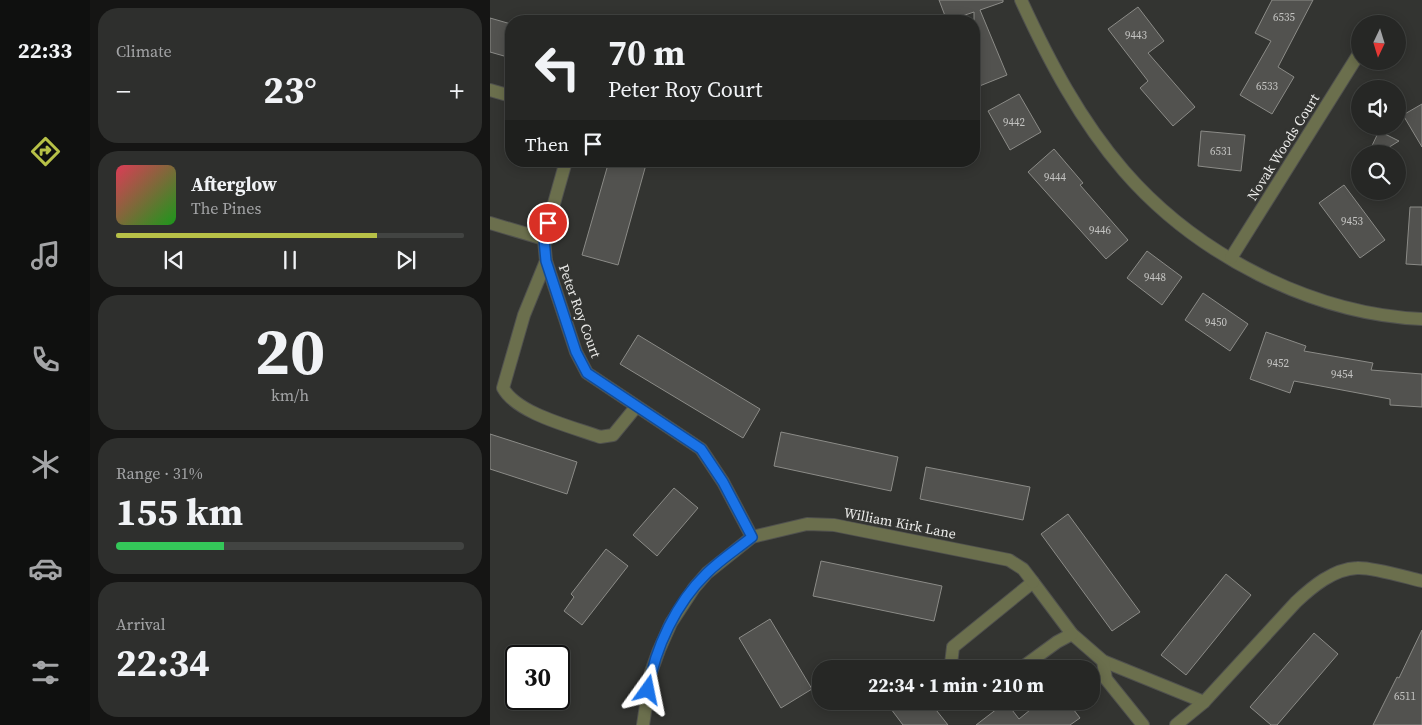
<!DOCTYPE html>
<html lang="en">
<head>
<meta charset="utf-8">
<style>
	:root { --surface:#262725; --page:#2e2f2d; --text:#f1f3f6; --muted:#a4a5a7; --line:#424442; --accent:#b7c147 }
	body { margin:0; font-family:"Source Serif 4",serif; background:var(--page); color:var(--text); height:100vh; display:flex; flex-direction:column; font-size:19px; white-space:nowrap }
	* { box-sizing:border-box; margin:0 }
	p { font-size:16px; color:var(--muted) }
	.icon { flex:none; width:28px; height:28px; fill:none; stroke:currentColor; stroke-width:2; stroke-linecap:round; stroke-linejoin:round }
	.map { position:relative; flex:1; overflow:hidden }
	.panel { display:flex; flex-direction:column; gap:8px; padding:8px; background:#151514; width:400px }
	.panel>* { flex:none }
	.guide { position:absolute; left:15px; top:15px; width:475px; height:152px; border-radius:20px; box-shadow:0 2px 12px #0003,0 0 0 1px var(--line); background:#262725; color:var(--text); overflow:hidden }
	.needle { width:32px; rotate:184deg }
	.fabs { position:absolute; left:861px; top:15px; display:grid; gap:10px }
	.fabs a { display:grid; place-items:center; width:55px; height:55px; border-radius:50%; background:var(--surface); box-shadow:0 2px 12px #0003,0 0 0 1px var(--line); font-size:25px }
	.speed { position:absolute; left:15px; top:645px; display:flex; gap:10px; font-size:25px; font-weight:700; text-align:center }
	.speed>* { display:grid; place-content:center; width:65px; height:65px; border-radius:50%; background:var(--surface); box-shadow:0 2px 12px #0003,0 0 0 1px var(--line); line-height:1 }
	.speed .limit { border:2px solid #111; border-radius:8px; background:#fff; color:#111 }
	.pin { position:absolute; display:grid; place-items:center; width:42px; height:42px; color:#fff; margin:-21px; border:2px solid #fff; border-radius:50%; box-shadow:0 1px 5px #0007 }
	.me { position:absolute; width:55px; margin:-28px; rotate:12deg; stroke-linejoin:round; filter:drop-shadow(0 0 4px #0008) }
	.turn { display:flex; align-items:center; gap:18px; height:105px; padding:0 20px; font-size:22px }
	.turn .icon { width:65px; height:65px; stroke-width:2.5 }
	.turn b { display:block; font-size:35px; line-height:42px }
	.then { display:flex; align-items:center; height:48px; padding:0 20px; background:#0003; gap:10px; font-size:19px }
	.big { font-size:38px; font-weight:700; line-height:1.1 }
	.panel .widget { flex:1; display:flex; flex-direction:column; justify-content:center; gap:8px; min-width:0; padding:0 18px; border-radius:20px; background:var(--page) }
	.panel .dial { align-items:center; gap:0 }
	.dial b { font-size:65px; line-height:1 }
	.song { display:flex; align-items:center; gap:15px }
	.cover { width:60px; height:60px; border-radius:8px; background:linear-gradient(135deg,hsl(350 70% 55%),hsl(120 70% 35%)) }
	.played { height:5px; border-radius:2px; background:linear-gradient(90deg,var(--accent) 75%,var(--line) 75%) }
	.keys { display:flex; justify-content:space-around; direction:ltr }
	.heat { display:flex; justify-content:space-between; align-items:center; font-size:28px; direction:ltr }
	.charge { height:8px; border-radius:4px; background:linear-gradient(90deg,#34c759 31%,var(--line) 0) }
	.trip { position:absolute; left:322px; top:660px; width:288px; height:50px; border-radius:20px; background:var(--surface); box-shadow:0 2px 12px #0003,0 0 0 1px var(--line); font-weight:700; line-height:50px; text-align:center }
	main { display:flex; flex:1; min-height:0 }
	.dock { display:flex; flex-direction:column; width:90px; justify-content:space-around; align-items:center; background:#0f100f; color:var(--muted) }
	.dock .icon { width:35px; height:35px }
	.dock .selected { color:var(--accent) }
	.dock b { font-size:22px; color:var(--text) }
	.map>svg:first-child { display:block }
</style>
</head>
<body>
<main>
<nav class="dock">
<b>22:33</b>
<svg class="icon selected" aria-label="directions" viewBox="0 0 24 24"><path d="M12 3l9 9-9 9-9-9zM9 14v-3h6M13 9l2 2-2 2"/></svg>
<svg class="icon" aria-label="music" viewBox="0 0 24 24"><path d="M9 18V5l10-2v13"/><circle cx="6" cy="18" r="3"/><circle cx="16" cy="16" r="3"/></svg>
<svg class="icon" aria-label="phone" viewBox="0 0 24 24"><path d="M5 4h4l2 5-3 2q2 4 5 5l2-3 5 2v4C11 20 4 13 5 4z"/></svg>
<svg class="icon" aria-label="climate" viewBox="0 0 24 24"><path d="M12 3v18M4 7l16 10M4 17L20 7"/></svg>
<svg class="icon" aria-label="car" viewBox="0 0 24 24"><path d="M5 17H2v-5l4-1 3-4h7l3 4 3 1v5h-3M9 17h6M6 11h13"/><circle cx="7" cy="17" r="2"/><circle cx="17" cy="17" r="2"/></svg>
<svg class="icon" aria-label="filters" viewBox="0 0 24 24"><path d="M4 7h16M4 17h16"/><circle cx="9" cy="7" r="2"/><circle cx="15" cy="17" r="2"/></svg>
</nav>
<section class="panel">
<div class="widget"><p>Climate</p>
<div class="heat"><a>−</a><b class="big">23°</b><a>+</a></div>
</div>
<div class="widget">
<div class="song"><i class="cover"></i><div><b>Afterglow</b><p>The Pines</p></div></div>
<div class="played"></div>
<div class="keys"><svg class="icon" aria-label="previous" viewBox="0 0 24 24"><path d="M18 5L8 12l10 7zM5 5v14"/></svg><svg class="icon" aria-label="pause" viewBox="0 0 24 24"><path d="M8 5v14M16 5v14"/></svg><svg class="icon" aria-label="next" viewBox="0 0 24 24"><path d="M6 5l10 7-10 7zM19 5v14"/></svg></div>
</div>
<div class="widget dial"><b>20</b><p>km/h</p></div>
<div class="widget"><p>Range · 31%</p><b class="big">155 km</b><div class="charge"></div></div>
<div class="widget"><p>Arrival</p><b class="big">22:34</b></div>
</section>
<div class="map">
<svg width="932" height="725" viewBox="0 0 932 725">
	<rect width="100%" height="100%" fill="#333431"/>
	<g fill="#52524f" stroke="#8b8b87">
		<path d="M449 0H513V2L490 10 517 75 487 87 484 78V12L457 21Z"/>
		<path d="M782 0H823L788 67 804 77 782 114 750 95 781 41 765 33Z"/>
		<path d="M648 7 674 41 658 53 705 107 683 126 650 88 658 81 618 29Z"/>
		<path d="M0 18 21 24V58L0 52Z"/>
		<path d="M529 94 551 132 520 150 498 111Z"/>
		<path d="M932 104V147L913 115Z"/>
		<path d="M711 131 755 135 751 171 708 166Z"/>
		<path d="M889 131 909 141 888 154H878Z"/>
		<path d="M564 149 593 183 590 185 638 240 616 259 538 172Z"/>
		<path d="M119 161H157L128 265 92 255Z"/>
		<path d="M854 185 895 240 870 258 829 203Z"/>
		<path d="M920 207H932V265L916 264Z"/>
		<path d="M657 251 692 277 672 305 637 278Z"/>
		<path d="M713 293 758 324 740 351 695 320Z"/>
		<path d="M776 332 816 346 814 351 883 363 881 370 932 374V407L900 405V399L804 381 800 393 760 379Z"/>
		<path d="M148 335 270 409 253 438 130 364Z"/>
		<path d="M291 432 408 457 401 491 284 466Z"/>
		<path d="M0 434 87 462 77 494 0 469Z"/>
		<path d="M436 467 540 487 533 520 430 499Z"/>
		<path d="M184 488 208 508 167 556 143 535Z"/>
		<path d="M578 514 650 612 622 631 551 534Z"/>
		<path d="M116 549 138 566 92 625 74 611 84 597 81 594Z"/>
		<path d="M331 561 452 586 444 621 323 596Z"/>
		<path d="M736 574 761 595 696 675 671 655Z"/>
		<path d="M280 619 322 689 291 708 249 638Z"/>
		<path d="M932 630V725H883L907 677 909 678Z"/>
		<path d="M824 633 848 654 787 725H781L760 707Z"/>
		<path d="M395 701H439L458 725H413Z"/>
		<path d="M551 701H577L590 718 580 725H486L516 702 529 719Z"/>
	</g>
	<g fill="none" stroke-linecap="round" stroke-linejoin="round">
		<g stroke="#50514e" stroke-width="14">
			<g id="minor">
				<path d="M531 0C559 61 590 120 634 171 707 255 822 314 932 319"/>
				<path d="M0 90 21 96"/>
				<path d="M76 161 54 239 56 261 86 352 97 373 211 449 233 482 262 537"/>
				<path d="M0 223 54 239"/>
				<path d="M741 258 870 52"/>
				<path d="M56 261 34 315 13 388C27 414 83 427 110 437L123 435 146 407"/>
				<path d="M613 661 714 702"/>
				<path d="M464 669 461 664 463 647 543 582 582 634 613 661 616 679 653 725"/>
				<path d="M530 669 567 642 582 634"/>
				<path d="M153 725 161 672 169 650 181 623 204 588 217 573 262 537 317 524 344 525 519 560 533 569 543 582"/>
				<path d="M686 725 714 702 806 602C822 587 843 569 867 568 882 567 915 577 932 581"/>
			</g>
		</g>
		<use href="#minor" stroke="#6b6f4d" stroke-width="12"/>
	</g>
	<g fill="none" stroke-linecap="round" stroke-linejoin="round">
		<g stroke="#114b97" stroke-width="12">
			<path id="route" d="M58 223 54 239 56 261 86 352 97 373 211 449 233 482 262 537C247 549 230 560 217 573 186 603 165 648 158 690"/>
		</g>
		<use href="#route" stroke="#1a73e8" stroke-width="9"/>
	</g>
	<g text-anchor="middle" stroke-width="5" stroke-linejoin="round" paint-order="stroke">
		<g font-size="11" fill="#c4c4c2">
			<text x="794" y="21">6535</text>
			<text x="646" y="39">9443</text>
			<text x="777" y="90">6533</text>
			<text x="524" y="126">9442</text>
			<text x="731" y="155">6531</text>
			<text x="565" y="181">9444</text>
			<text x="862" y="225">9453</text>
			<text x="610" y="234">9446</text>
			<text x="665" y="281">9448</text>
			<text x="726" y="326">9450</text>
			<text x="788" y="367">9452</text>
			<text x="852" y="378">9454</text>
			<text x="915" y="700">6511</text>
		</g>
		<g font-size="14" fill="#eaeae8" stroke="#333431">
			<text transform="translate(793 147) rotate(-58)" y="5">Novak Woods Court</text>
			<text transform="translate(90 311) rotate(70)" y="5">Peter Roy Court</text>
			<text transform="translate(410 523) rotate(11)" y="5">William Kirk Lane</text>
		</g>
	</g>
</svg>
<div class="fabs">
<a><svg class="needle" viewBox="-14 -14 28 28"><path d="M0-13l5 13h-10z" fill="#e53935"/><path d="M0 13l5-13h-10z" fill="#a4a5a7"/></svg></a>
<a><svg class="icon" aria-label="sound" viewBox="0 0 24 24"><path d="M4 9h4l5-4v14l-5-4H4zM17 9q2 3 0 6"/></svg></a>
<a><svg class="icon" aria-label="search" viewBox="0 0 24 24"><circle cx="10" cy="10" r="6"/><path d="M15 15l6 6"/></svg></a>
</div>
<div class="speed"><div class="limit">30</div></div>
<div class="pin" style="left:58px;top:223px;background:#d93025"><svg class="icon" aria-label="arrive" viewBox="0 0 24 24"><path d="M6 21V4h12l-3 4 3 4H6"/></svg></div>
<svg class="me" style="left:158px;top:690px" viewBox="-20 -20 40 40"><path d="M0-17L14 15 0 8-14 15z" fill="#1a73e8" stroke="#fff" stroke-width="4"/></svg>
<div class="trip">22:34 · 1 min · 210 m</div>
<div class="guide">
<div class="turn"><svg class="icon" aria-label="left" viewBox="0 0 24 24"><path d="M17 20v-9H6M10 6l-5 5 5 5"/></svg><div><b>70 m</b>Peter Roy Court</div></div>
<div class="then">Then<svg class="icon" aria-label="arrive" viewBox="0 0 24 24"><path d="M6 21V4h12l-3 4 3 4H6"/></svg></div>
</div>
</div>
</main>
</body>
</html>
